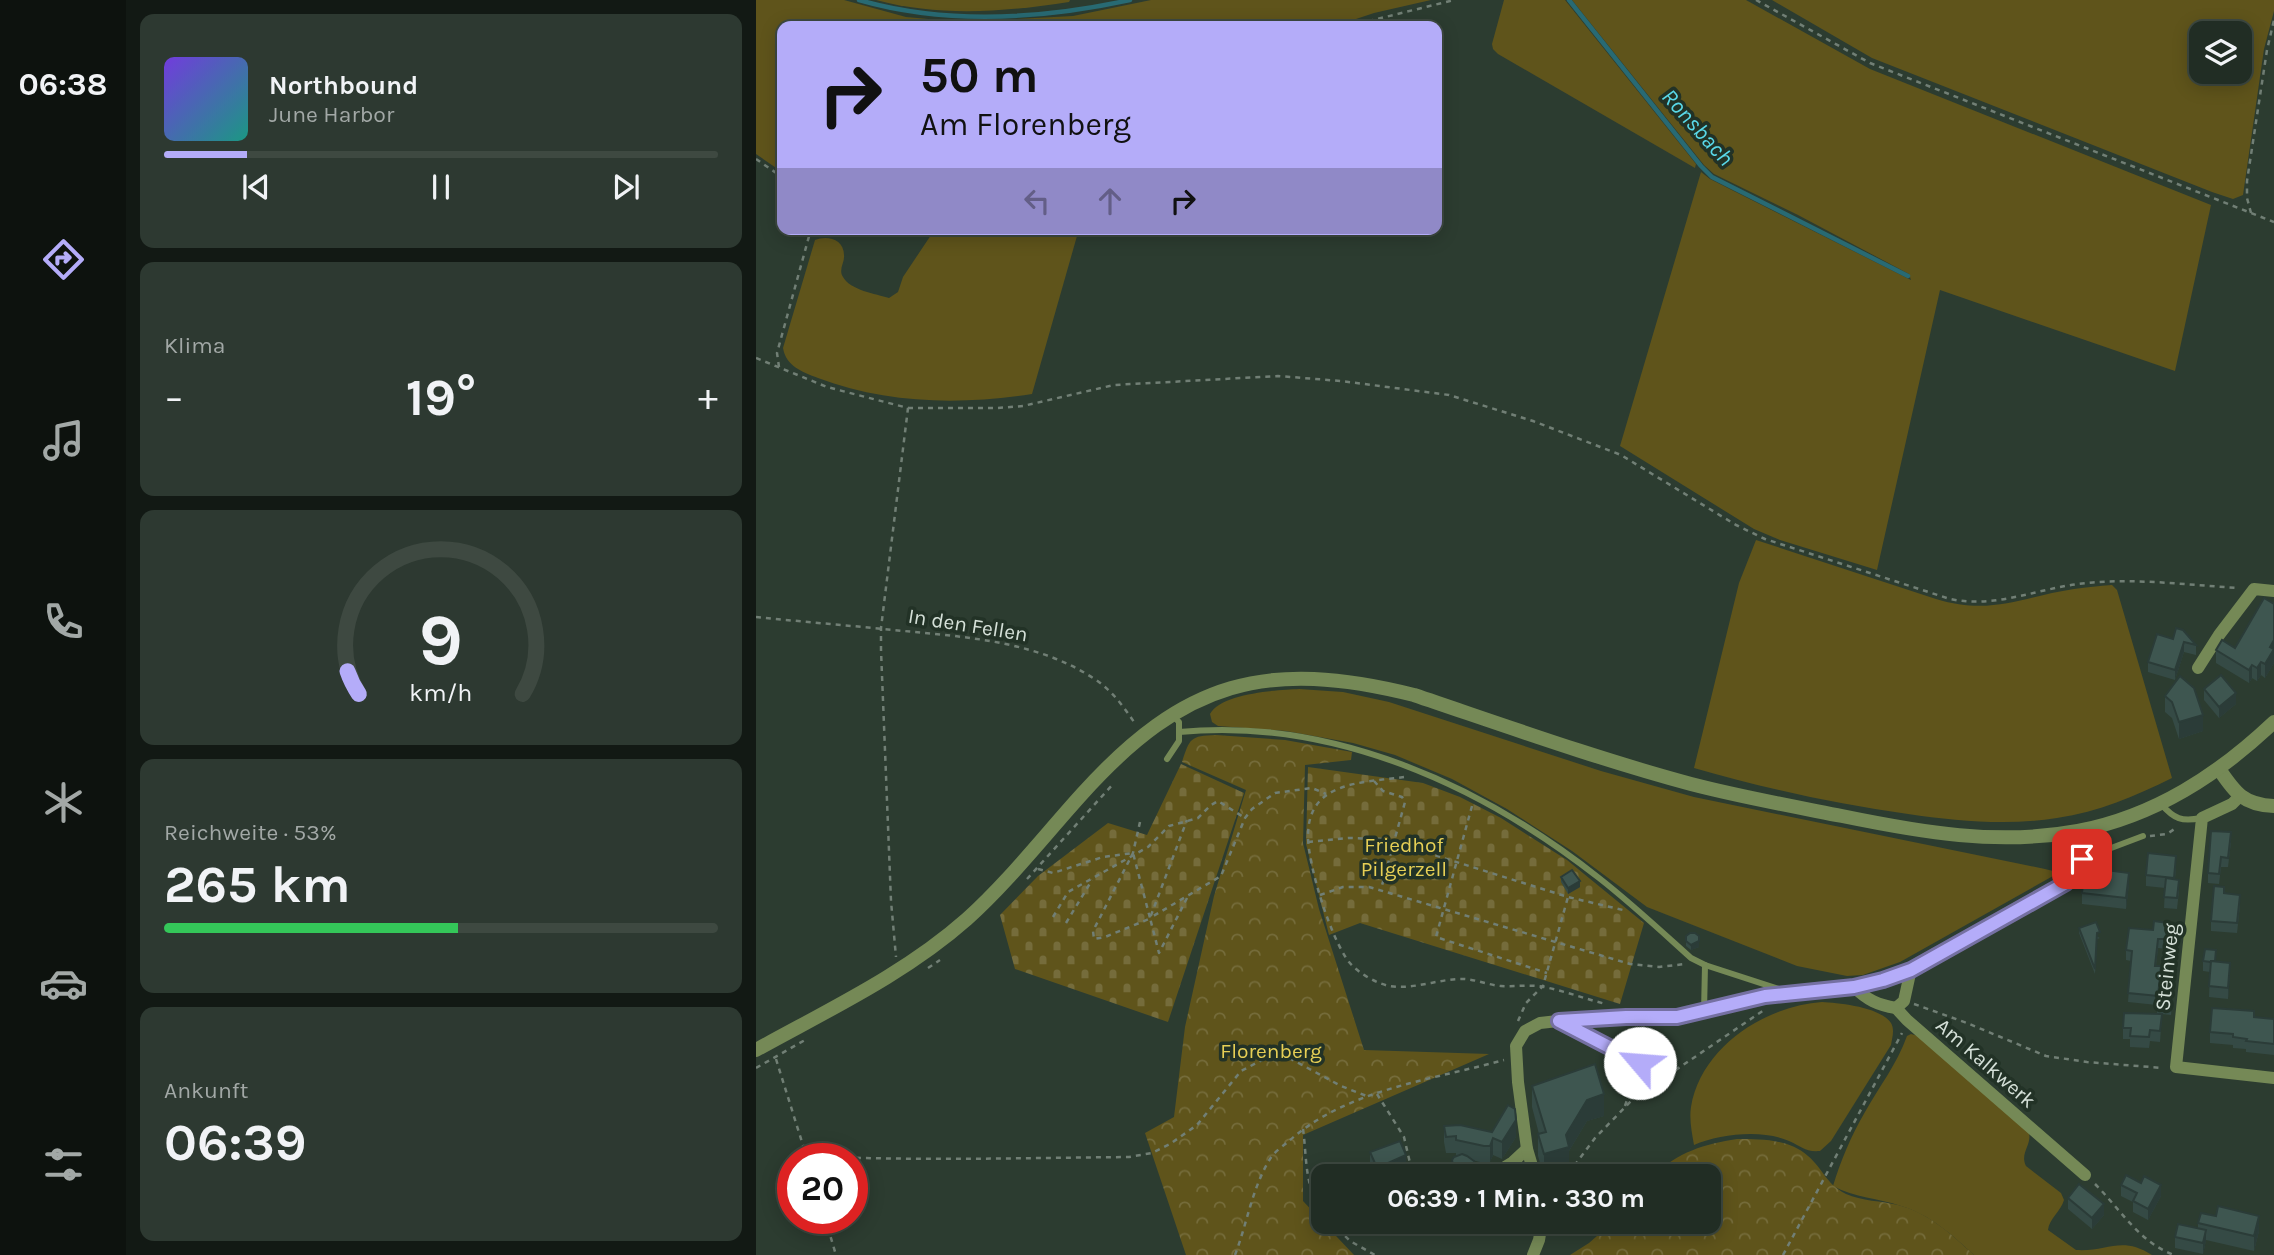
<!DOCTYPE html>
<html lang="de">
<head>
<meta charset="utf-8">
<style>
	:root { --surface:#212d24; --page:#2d3931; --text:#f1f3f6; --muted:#a2a8a6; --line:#3e4941; --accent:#b4acf9 }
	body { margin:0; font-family:Karla,sans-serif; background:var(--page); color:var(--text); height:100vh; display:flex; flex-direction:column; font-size:26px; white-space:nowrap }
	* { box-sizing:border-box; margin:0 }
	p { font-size:23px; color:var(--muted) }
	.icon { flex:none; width:38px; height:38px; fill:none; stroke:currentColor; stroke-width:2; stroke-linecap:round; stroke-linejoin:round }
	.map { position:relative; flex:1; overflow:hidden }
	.details { display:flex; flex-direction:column; gap:14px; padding:14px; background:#121914; width:630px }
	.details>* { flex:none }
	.guide { position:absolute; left:21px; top:21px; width:665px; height:214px; border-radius:14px; box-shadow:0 4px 18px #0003,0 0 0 2px var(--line); background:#b4acf9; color:#111; overflow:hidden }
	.buttons { position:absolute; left:1433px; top:21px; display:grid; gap:14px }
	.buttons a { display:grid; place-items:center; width:63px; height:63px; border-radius:14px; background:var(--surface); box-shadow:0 4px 18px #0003,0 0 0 2px var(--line); font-size:35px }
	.speed { position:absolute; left:21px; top:1143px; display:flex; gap:14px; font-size:35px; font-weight:700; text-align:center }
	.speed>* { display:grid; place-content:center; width:91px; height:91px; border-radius:50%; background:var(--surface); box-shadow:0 4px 18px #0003,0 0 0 2px var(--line); line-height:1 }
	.speed .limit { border:10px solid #d22; background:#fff; color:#111 }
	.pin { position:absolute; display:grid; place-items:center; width:60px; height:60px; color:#fff; margin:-30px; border-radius:14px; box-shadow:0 4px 10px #0006 }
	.me { position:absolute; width:77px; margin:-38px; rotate:297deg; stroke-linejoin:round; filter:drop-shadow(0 0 5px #0008) }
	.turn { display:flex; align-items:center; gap:24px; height:147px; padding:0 28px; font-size:32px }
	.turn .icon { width:91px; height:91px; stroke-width:2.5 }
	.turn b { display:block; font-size:49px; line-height:60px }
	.lanes { display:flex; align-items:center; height:66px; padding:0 28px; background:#0003; justify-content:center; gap:35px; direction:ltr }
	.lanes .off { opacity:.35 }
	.big { font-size:52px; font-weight:700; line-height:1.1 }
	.details .tile { flex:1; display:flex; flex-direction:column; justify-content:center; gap:10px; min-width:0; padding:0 24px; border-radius:14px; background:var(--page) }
	.details .dial { align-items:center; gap:0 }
	.dial svg { height:182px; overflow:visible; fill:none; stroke:var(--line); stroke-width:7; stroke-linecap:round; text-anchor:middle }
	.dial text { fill:var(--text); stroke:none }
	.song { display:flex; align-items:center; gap:21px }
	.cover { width:84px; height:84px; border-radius:10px; background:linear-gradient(135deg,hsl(260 70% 55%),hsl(170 70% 35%)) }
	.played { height:7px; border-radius:4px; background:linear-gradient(90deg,var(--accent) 15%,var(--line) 15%) }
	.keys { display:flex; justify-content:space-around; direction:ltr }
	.heat { display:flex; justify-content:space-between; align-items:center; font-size:38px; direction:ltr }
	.charge { height:10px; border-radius:5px; background:linear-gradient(90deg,#34c759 53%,var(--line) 0) }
	.trip { position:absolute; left:555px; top:1164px; width:410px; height:70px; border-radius:14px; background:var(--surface); box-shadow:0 4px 18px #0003,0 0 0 2px var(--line); font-weight:700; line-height:70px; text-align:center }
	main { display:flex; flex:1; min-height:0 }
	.tab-bar { display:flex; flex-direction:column; width:126px; justify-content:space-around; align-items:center; background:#0d120e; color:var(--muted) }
	.tab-bar .icon { width:49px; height:49px }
	.tab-bar .active { color:var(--accent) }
	.tab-bar b { font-size:32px; color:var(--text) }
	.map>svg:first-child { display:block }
</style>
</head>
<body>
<main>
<nav class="tab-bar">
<b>06:38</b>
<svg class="icon active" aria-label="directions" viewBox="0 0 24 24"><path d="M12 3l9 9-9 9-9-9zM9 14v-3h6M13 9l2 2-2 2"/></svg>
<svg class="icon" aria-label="music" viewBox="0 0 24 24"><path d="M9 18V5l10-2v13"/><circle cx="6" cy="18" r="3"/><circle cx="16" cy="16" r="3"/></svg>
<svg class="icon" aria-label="phone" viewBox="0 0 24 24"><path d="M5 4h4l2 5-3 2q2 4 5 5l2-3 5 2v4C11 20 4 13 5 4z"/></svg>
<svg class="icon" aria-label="climate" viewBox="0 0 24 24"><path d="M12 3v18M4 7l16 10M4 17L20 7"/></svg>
<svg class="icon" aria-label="car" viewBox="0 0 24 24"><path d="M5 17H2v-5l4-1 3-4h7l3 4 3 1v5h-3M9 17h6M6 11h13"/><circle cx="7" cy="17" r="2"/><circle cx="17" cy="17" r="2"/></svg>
<svg class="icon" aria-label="filters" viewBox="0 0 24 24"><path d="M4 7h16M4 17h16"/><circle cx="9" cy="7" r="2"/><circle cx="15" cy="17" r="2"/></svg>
</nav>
<section class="details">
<div class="tile">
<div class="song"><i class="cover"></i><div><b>Northbound</b><p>June Harbor</p></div></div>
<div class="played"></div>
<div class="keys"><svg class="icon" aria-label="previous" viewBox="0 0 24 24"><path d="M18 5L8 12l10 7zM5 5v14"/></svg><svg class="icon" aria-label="pause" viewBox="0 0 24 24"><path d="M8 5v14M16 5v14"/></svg><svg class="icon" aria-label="next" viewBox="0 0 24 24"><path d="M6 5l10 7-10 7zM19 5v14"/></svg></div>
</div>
<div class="tile"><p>Klima</p>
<div class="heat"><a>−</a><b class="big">19°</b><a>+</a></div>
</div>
<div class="tile dial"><svg viewBox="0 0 100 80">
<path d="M14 69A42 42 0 1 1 86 69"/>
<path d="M14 69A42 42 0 0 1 9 59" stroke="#b4acf9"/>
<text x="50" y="56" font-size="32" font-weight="700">9</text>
<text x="50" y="72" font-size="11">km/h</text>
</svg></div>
<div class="tile"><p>Reichweite · 53%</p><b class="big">265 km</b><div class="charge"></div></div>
<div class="tile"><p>Ankunft</p><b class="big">06:39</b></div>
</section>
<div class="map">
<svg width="1518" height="1255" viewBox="0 0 1518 1255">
	<defs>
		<pattern id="forest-crowns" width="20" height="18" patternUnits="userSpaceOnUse" patternTransform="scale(1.75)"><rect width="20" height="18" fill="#5f541b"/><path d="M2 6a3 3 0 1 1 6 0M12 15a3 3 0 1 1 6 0" fill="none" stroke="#756c3b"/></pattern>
		<pattern id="cemetery-stones" width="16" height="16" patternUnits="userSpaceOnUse" patternTransform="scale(1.75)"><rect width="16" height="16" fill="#5f541b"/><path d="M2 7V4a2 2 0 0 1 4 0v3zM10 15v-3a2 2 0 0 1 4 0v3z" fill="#756c3b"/></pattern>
	</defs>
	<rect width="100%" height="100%" fill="#2c3c30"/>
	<g fill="#5f541b" fill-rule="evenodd">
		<path d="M0 0H88L150 17 206 22 317 16 395 0H675L618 13 579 26H26V172L0 154Z"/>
		<path d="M120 0H314L313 2C249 12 183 17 120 0Z"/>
		<path d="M748 0H809L940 164 939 168 742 54 737 49 736 44Z"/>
		<path d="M816 0H990L1114 69 1455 205 1419 371 1184 290 1121 570 1024 540 998 529 864 446 945 172 954 179 1155 280 1153 274 1042 215 958 174 948 165Z"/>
		<path d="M1016 0H1518V11L1508 49 1487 195 1477 199 1456 192 1116 58ZM1446 33H1484V72H1446Z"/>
		<path d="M179 229H323L276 394C205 405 130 404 62 378 46 372 30 366 27 348L59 240C71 235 88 239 88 255 89 263 82 269 87 277 94 290 120 294 133 298L142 292 147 277Z"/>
		<path d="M1000 540 1180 599C1236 616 1265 597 1318 589 1331 587 1343 586 1356 585L1361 590 1416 778C1379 796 1343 812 1301 818 1252 826 1201 821 1152 814 1079 804 1008 788 938 768L983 583Z"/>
		<path d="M543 689 587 692 633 702 845 771 938 797 1289 869 1297 871V876L1144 962 1107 975 1091 976 1041 966 891 907 816 851 751 809 696 779 639 755 597 743 530 731 462 726 456 722 454 714C465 693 521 690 543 689Z"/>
		<path d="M1066 1002C1084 1003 1124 1007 1135 1023 1139 1030 1136 1038 1135 1045L1075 1141 1064 1151C1048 1152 1047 1147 1033 1141 1006 1129 964 1134 938 1145 936 1133 933 1119 935 1107 945 1047 1009 1006 1066 1002Z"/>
		<path d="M1155 1034 1162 1036 1272 1130C1278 1144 1263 1152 1270 1166L1305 1193 1308 1200C1305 1211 1293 1219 1292 1230L1320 1250C1352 1252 1365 1235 1396 1255H1218C1196 1235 1175 1215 1145 1206 1122 1198 1099 1198 1077 1186 1085 1160 1095 1136 1109 1112 1123 1087 1141 1064 1151 1036Z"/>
	</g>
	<g fill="url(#forest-crowns)">
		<path d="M460 735 529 740 596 752 595 760 549 765 547 843 563 909 608 1050 733 1054 547 1135V1201L598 1255H430L389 1133 418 1117 429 1027 458 896 490 790 426 762C434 738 434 736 460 735Z"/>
		<path d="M981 1139C1005 1139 1033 1139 1052 1156 1068 1170 1069 1183 1090 1194 1105 1201 1126 1201 1142 1205 1173 1213 1195 1234 1218 1255H814L833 1243 857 1222H952V1176H898C921 1152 949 1144 981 1139Z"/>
	</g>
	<g fill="url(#cemetery-stones)">
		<path d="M425 764 488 793 412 1022 259 969 244 915 282 876 352 823 391 835Z"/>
		<path d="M552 767 667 783 704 797 745 818 811 860 888 923 864 1004 604 923 573 935 550 844Z"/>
	</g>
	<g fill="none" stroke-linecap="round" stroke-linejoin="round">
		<g stroke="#286a73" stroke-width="4.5">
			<path d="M103 0C190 25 286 19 374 0"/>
			<path d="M813 0 945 166 956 177 1152 276"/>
		</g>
		<g stroke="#717f75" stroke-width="2.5" stroke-dasharray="5 5" stroke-linecap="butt">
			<path d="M1000 0 1114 63 1518 222"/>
			<path d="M593 26 698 0"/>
			<path d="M0 159 26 177"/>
			<path d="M1495 213 1491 198V181L1511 50 1518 20"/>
			<path d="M0 358 71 387 152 408 125 628V650L135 901 140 957"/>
			<path d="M23 367 21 353 55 229"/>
			<path d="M152 408H241L267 406 358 385 522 376 585 381 693 395 777 421 865 455 980 525 1009 539 1194 599C1242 609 1284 587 1331 583 1381 578 1432 585 1482 588"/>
			<path d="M0 617C49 622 99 626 148 631 212 637 282 642 337 678 356 690 368 707 380 725"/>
			<path d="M648 777C605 783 552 781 552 836 552 866 575 939 593 962 602 973 621 984 634 986 659 990 684 978 709 979 721 980 733 985 745 986 759 987 774 984 788 987 809 991 829 999 850 1004"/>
			<path d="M618 781 627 791 646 797 649 802 625 889"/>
			<path d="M716 806 680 937 791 973"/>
			<path d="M384 822 377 853 337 931 338 939 349 937 393 919"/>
			<path d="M1394 836 1411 834 1420 828"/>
			<path d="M552 842 593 838 627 839 812 897 867 910"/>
			<path d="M282 869 297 873 347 857 377 853 394 918 465 876 489 818 496 809 519 793 556 788 570 794"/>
			<path d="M271 879 358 783"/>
			<path d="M564 895 587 887H613L874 964 903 967 929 964"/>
			<path d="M431 898 403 953 394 918 431 820"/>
			<path d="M297 917 312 892 392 847 413 826 442 818 455 805 462 801 489 818"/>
			<path d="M310 923 336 880"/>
			<path d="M172 968 184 960"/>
			<path d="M1158 1004 1211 1023 1290 1056 1331 1062 1407 1068"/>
			<path d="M762 1021 770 1003 787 986 812 897"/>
			<path d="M20 1059 51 1158"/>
			<path d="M0 1068 49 1040"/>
			<path d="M621 1094 648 1137 657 1176"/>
			<path d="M869 1106 880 1073"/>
			<path d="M547 1129C551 1157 548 1188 567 1211"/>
			<path d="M50 1156C157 1161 265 1158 373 1157L396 1153 414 1144 441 1125 485 1071 508 1059H535L585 1086 613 1097"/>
			<path d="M802 1176 815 1170 839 1138 877 1099 1008 1010"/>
			<path d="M1339 1184C1365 1210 1383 1242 1418 1255"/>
			<path d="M69 1218 80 1255"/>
			<path d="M575 1222 594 1241 619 1255"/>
			<path d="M479 1255C491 1224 496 1188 514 1159 518 1152 527 1146 533 1141 591 1089 676 1080 748 1060"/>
			<path d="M1027 1255 1146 1033"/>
		</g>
		<g stroke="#758956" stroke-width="6">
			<path d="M423 732C576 717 725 785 843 878 875 903 905 931 935 958L949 965 1029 991"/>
			<path d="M411 759 423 741V722L416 715"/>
			<path d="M1405 804C1418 819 1426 822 1445 818"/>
			<path d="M1326 859 1387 836"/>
			<path d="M948 1012 949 965"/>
			<path d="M807 1024 884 1063"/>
		</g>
		<g stroke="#758956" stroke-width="12">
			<path d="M1442 668 1463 635 1498 589 1518 591"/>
			<path d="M1484 796 1476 804 1446 818 1420 1067 1518 1078"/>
			<path d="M1155 969 1148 1001 1140 1008 1151 1020 1329 1175"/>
			<path d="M1098 987C1111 1000 1122 1005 1140 1008"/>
			<path d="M681 1176 705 1167 725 1172 744 1170 757 1162 771 1149"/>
			<path d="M779 1176 771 1149 762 1082 760 1046 769 1031 784 1023 802 1021 870 1017H921L1009 996 1098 987 1127 980 1155 969 1310 882C1328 862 1326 857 1323 831"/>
			<path d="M777 1255 783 1240 786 1222"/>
		</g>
		<g stroke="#758956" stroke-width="14">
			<path d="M1463 769C1479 793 1488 805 1518 806"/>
			<path d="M0 1050C72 1010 149 974 211 919 253 881 288 836 326 794 428 681 510 658 658 695 750 726 842 759 935 784 985 797 1035 806 1086 816 1164 832 1242 846 1322 831 1399 816 1462 775 1518 722"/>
		</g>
	</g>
	<g fill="#354a45">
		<path d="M1518 604V663L1509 678 1505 675 1501 681 1496 678 1493 683 1460 663V650L1479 648Z"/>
		<path d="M1401 634 1440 645V655L1428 652 1419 680 1392 672V662Z"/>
		<path d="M1424 676 1447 731 1423 739 1416 718 1409 712V696Z"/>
		<path d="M1448 689 1480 704 1463 718 1448 700Z"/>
		<path d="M1475 842 1472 867H1465L1463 884 1452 883V873Z"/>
		<path d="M1420 867 1419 879 1423 891 1421 909 1408 908 1409 888 1390 886V875Z"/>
		<path d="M805 877 824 887 812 894 805 882Z"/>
		<path d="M1373 884 1370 909 1326 904V893Z"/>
		<path d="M1468 893 1484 905 1481 933 1455 931V921Z"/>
		<path d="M1323 928 1344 938 1341 939 1339 974 1323 933Z"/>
		<path d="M1397 930 1412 932 1410 949 1402 948 1400 966 1405 976 1403 996 1416 1003 1415 1015 1406 1014 1404 1042 1394 1041 1393 1048 1374 1047V1039H1367V1028L1401 1014V1005L1372 1002 1375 961 1370 960V950Z"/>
		<path d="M930 936 943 947 935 950 930 946Z"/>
		<path d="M1447 961H1460L1474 974 1472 999 1453 997 1454 972 1447 971Z"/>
		<path d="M1498 1017 1518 1019V1055L1490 1052V1049L1477 1048V1045L1454 1043V1032Z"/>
		<path d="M776 1086 848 1116 831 1121 813 1151V1169L788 1176 782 1156V1134H783L776 1107Z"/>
		<path d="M688 1126 736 1132 760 1137 746 1159 737 1155 734 1162 728 1163 716 1160 720 1176H696V1160L700 1156V1153H690L688 1142Z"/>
		<path d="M614 1152 650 1166 627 1176H620L614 1163Z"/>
		<path d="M1365 1185 1405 1196 1392 1220 1377 1212V1202L1365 1196Z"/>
		<path d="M1312 1198 1348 1215 1336 1229 1312 1209Z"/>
		<path d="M1442 1223 1503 1231 1498 1251 1450 1240 1447 1254 1419 1248V1237L1442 1228Z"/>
	</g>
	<g fill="#2b3c38">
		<path d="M1518 640V663L1509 678V664L1514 647Z"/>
		<path d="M1428 642V652L1419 680V670Z"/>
		<path d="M1505 662V675L1501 681V668Z"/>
		<path d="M1496 665V678L1493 683V670Z"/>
		<path d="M1480 693V704L1463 718V707Z"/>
		<path d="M1447 715V731L1423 739V722Z"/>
		<path d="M1373 873V884L1370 909V898Z"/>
		<path d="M824 881V887L812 894V888Z"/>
		<path d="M943 941V947L935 950V945Z"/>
		<path d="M1474 963V974L1472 999V988Z"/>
		<path d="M848 1094V1116L831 1121 813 1151V1169L788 1176V1154L810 1135 831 1100Z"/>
		<path d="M760 1120V1137L746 1159V1142Z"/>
		<path d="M737 1138V1155L734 1162V1146Z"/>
		<path d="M650 1155V1166L627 1176H621V1168Z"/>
		<path d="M1405 1185V1196L1392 1220V1209Z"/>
		<path d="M1348 1204V1215L1336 1229V1218Z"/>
		<path d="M1503 1216V1231L1498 1251V1236Z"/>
		<path d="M1450 1230V1241L1447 1254V1243Z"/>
	</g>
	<g fill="#3e5650" stroke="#2b3c38" stroke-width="2">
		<path d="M1508 598 1518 604V640L1514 647 1518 649 1509 664 1505 662 1501 668 1496 665 1493 670 1460 650 1466 640 1479 648Z"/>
		<path d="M1420 628 1427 630 1440 645 1428 642 1419 670 1392 662 1401 634 1417 639Z"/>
		<path d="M1465 675 1480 693 1463 707 1448 689Z"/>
		<path d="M1424 676 1438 688 1447 715 1423 722 1416 702 1409 696Z"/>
		<path d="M1455 831 1475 832 1472 858 1465 857 1463 874 1452 873Z"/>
		<path d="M1392 853 1420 856 1418 878 1390 875Z"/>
		<path d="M1342 869 1373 873 1370 898 1326 893 1328 875 1341 877Z"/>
		<path d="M816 870 824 881 812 888 805 877Z"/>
		<path d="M1410 878 1423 880 1421 898 1408 897Z"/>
		<path d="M1458 886 1468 887V893L1484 895 1481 923 1455 921Z"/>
		<path d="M1398 921 1412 923 1410 939H1402L1399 966H1405L1402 996 1372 993 1376 951 1370 950 1373 928 1397 930Z"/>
		<path d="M1340 922 1344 932 1341 933 1339 969 1323 928Z"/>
		<path d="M934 933H939L943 936V941L935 945 930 941V936Z"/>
		<path d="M1449 949 1460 950 1459 961H1455V962L1447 961Z"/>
		<path d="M1455 961 1474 963 1472 988 1453 986Z"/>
		<path d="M1402 996 1416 997 1415 1010 1401 1008Z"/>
		<path d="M1456 1008 1498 1011V1017L1518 1019V1044L1490 1041 1491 1039 1477 1037V1034L1454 1032Z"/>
		<path d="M1368 1013 1406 1014 1404 1031 1394 1030 1393 1037 1374 1036 1375 1028H1367Z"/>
		<path d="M839 1064 848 1094 831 1100 810 1135 813 1147 788 1154 782 1134 790 1132 776 1086Z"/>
		<path d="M752 1105 759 1109 760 1120 746 1142 737 1138 734 1146H728L700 1140V1136L690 1137 688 1126 704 1125 736 1132Z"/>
		<path d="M644 1141 650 1155 621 1168 614 1152Z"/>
		<path d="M706 1154 711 1156 718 1161 720 1167 717 1174 713 1176H699L696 1160 698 1157Z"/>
		<path d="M681 1167 683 1176H665L666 1173Z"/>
		<path d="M756 1168 761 1176H748L747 1174Z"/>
		<path d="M617 1172 619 1176H610Z"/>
		<path d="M1370 1175 1385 1183 1388 1176 1405 1185 1392 1209 1377 1201 1381 1193 1365 1185Z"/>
		<path d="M1323 1184 1348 1204 1336 1218 1312 1198Z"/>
		<path d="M1462 1206 1503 1216 1498 1236 1442 1223 1445 1213 1460 1216Z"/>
		<path d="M1422 1224 1450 1230 1447 1243 1419 1237Z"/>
	</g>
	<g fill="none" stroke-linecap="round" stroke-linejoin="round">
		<g stroke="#7570a2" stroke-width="18">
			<path id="route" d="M884 1063 803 1021 870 1017H921L1009 996 1098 987 1127 980 1155 970 1310 883 1322 869 1326 859"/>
		</g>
		<use href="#route" stroke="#b4acf9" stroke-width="12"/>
	</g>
	<g text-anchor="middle" stroke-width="7" stroke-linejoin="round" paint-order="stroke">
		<g font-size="21" fill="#d5e0d8" stroke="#223226">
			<text transform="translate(212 625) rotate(9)" y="7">In den Fellen</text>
			<text transform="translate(1411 967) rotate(-84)" y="7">Steinweg</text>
			<text transform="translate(1230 1063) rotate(41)" y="7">Am Kalkwerk</text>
		</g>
		<g font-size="21" fill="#e6cf55" stroke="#223226">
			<text x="648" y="852">Friedhof<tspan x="648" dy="24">Pilgerzell</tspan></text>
			<text x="515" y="1058">Florenberg</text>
		</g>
		<g font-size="23" font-style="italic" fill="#59d8e8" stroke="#223226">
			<text transform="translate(942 127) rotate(48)" y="8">Ronsbach</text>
		</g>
	</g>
</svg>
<div class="buttons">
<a><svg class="icon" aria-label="layers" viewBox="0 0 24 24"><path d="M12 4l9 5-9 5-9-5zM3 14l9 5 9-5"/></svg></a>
</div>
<div class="speed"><div class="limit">20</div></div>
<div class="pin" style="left:1326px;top:859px;background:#d93025"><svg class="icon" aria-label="arrive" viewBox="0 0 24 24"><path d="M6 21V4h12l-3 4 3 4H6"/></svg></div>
<svg class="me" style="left:884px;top:1063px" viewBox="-20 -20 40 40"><circle r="19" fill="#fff"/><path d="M0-13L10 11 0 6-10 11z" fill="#b4acf9"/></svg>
<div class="trip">06:39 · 1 Min. · 330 m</div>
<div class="guide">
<div class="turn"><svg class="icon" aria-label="right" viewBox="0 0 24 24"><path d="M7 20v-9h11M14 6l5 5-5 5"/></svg><div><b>50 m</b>Am Florenberg</div></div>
<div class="lanes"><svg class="icon off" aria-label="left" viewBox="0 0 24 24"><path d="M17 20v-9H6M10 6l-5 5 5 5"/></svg><svg class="icon off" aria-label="ahead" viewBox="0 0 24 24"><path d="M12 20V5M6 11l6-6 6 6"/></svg><svg class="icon" aria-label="right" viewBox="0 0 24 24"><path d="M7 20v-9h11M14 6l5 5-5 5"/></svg></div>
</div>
</div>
</main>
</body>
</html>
